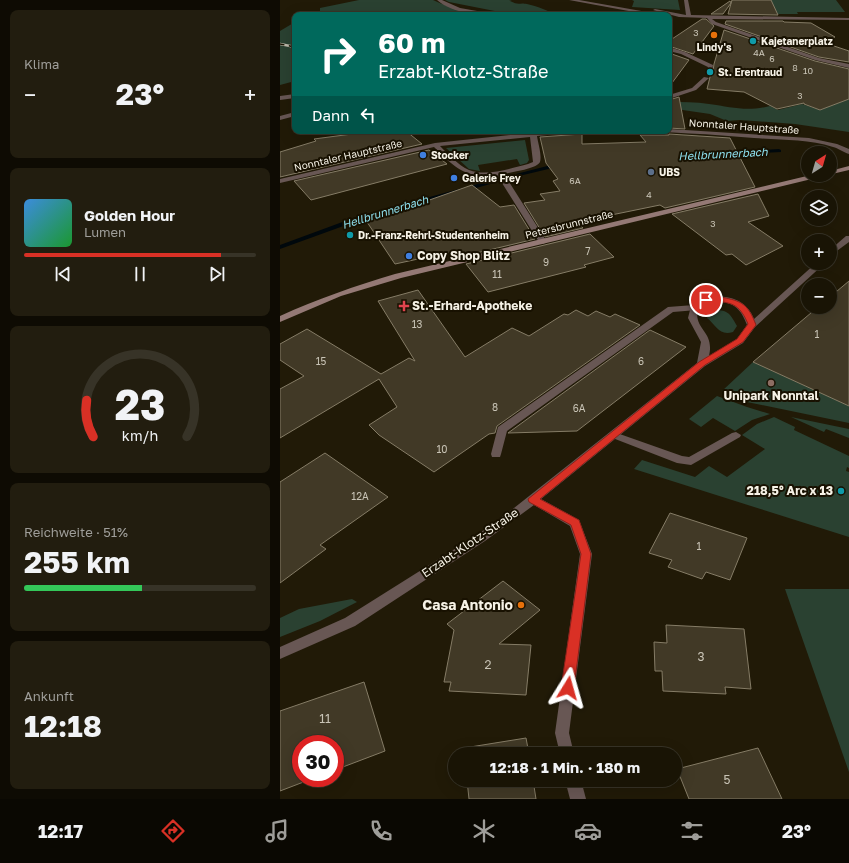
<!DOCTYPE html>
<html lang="de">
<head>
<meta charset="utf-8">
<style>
	:root { --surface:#191405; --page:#221d0f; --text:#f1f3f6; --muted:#9f9e9a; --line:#373327; --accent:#d93025 }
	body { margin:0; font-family:"Golos Text",sans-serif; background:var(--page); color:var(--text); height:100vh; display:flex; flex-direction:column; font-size:15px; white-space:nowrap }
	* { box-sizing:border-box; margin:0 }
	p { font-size:13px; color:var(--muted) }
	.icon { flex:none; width:22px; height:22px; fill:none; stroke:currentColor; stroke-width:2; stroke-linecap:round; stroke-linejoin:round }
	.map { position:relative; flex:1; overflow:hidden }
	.side { display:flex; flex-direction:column; gap:10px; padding:10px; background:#0e0b03; width:280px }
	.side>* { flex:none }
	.top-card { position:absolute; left:12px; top:12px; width:380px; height:122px; border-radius:8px; box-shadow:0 4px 16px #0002,0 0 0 1px var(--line); background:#00695c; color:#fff; overflow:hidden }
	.needle { width:26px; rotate:37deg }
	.controls { position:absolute; left:521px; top:146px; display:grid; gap:8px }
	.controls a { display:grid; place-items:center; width:36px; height:36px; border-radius:50%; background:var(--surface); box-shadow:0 4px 16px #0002,0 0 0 1px var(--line); font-size:20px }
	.speed { position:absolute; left:12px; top:735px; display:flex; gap:8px; font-size:20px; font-weight:700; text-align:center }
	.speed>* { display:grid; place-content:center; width:52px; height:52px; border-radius:50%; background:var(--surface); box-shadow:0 4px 16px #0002,0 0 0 1px var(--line); line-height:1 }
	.speed .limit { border:6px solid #d22; background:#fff; color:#111 }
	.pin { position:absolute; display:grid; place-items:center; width:34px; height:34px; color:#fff; margin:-17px; border:2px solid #fff; border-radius:50%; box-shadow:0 1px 4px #0007 }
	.me { position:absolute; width:44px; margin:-22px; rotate:8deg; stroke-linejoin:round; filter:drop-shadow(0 0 3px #0008) }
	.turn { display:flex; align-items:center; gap:14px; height:84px; padding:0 20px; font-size:18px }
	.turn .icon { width:52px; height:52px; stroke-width:2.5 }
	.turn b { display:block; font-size:28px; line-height:34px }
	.then { display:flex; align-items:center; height:38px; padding:0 20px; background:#0003; gap:8px; font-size:15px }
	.big { font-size:30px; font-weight:700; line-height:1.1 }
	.side .card { flex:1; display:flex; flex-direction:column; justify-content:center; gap:6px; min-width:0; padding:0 14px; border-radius:8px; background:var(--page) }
	.side .dial { align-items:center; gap:0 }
	.dial svg { height:104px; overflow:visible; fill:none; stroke:var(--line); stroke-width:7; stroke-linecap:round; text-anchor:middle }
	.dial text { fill:var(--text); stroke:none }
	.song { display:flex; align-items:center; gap:12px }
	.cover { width:48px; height:48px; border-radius:6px; background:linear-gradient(135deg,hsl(210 70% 55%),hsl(130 70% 35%)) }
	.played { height:4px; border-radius:2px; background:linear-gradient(90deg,var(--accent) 85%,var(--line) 85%) }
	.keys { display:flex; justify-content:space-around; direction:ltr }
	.heat { display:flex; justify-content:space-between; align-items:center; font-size:22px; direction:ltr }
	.charge { height:6px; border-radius:3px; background:linear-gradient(90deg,#34c759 51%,var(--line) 0) }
	.trip { position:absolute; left:168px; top:747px; width:234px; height:40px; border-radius:20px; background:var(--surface); box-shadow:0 4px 16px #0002,0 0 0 1px var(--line); font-weight:700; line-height:40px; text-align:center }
	.tab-bar { display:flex; height:64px; justify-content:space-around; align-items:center; background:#0a0802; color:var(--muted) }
	.tab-bar .icon { width:28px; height:28px }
	.tab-bar .current { color:var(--accent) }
	.tab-bar b { font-size:18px; color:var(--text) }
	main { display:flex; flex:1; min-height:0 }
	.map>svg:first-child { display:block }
</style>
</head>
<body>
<main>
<section class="side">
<div class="card"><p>Klima</p>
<div class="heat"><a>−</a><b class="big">23°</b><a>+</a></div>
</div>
<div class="card">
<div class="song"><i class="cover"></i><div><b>Golden Hour</b><p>Lumen</p></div></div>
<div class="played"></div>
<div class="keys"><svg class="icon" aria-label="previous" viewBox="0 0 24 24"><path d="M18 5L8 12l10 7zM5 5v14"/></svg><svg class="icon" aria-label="pause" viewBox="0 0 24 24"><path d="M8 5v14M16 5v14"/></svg><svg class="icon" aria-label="next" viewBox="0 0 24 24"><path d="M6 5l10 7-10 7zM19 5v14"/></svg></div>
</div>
<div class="card dial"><svg viewBox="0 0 100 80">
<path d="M14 69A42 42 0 1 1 86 69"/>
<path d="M14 69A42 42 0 0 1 9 41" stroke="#d93025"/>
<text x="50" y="56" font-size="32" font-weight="700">23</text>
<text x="50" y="72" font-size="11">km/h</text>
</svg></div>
<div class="card"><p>Reichweite · 51%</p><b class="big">255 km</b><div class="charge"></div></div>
<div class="card"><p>Ankunft</p><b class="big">12:18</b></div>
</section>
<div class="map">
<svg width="569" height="799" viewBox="0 0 569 799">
	<rect width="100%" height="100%" fill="#211a07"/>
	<g fill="#2a4131">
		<path d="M79 0H153C172 10 195 11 216 15H33L40 12V8Z"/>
		<path d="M165 0H229L232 1H230C240 6 239 2 247 4 257 6 268 11 277 15H235L169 2Z"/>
		<path d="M352 0H398L400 10 352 7 354 1Z"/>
		<path d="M491 0H556L565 12H517L518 14H497Z"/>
		<path d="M15 22V57L14 58H15V81L0 85V31Z"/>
		<path d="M569 95V132L515 124 460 120 447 121 430 114 389 108V102C402 102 416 102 429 104 452 107 466 112 490 106L498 110 522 104 540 110 563 101Z"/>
		<path d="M245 140 249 160 247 163 240 165 237 159 198 165 200 171 189 169 166 148Z"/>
		<path d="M434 310C449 310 450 314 457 326L453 332C439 336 437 326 427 318L428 314Z"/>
		<path d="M473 362 569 406V423L467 402 442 391Z"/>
		<path d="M437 396 467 407 490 414 472 420 455 431 433 418 421 427 409 419Z"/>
		<path d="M494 417 515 427 514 430 569 456V468L567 467 566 471 569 472V537L354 469 362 460 415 477 429 466 447 477 485 449 462 435 477 424Z"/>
		<path d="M511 417 569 429V438L546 429 544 432Z"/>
		<path d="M505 589H569V772Z"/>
		<path d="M72 599 77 602 40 621 0 637V618L19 609Z"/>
	</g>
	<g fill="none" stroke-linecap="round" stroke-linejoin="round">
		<g fill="#00080c" fill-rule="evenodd">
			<path d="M499 149 501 150V152L480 153 448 157 445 155 448 153 480 150Z"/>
			<path d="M279 163 281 164V166L239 176 236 174Z"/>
			<path d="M212 180 215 182 214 183 80 220 0 249V245L76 217Z"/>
		</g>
	</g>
	<g fill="#413926" stroke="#857c66">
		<path d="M452 0H491L498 15 448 14Z"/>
		<path d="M450 1 451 3 443 14H431Z"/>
		<path d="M422 19H426L434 26 413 54 389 46V41Z"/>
		<path d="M446 21H503L504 22 531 23 555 37 542 42 569 51V62L539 57 445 24Z"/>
		<path d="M444 30 535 61 569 69V99L540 110 524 104V103L497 109 464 92 427 89 431 73 433 71 434 64Z"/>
		<path d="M389 53 409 60 389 87Z"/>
		<path d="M399 97 405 129 389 128V100Z"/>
		<path d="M95 131H126L142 144 0 177V152L36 141 34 139Z"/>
		<path d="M302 134V144L366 142 360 135H389V134L450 138 475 187 385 208 380 205 297 222 303 228 265 237 244 203 265 200 260 194 280 191 273 181 278 179 266 163 260 137Z"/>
		<path d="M149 150 167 164 31 200 14 181Z"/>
		<path d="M192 185 220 207 234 205 255 239 180 257 175 251 115 264 87 222Z"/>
		<path d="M478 194 489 216 468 222 503 246 466 265 452 254 446 255 392 214Z"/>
		<path d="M310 234 334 257 304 265 306 267 208 292 186 264Z"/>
		<path d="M569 281V406L473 362 538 307H550V297Z"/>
		<path d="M138 290 185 357 232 328 249 336 284 314 288 315 296 310 308 316 316 311 330 317 335 314 360 325 217 426 215 433 209 434 154 472 99 435 89 425 117 407 99 379 0 438V389L24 376 0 360V344L27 329 101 374 129 358 135 361 98 301Z"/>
		<path d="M370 330 406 347 297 431 228 433Z"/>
		<path d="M45 453 108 497 40 545 46 549 0 583V482Z"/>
		<path d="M390 513 467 538 450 580 426 572 422 579 388 567 392 560 369 553Z"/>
		<path d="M223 581 260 610 219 644 251 645 246 695 169 691 171 682H164L174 630 167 624Z"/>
		<path d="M386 625 464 629 471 689 445 687 446 694 383 691 382 671H375L374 642 387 643Z"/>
		<path d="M84 682 105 751 55 770V744H21V778H34L0 791V711Z"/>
		<path d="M246 738 249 754H184V748Z"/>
		<path d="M478 748 502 799H409L397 769Z"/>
		<path d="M187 780H253L256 799H189Z"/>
	</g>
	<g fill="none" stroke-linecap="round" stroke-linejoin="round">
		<g fill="#685754" fill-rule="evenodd">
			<path d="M157 0H162L180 8 220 15C200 15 173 14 157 0Z"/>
			<path d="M389 47 405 52 433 65 432 71 427 72 428 67 401 54 389 51Z"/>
			<path d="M424 77 429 78 416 90 389 99V95L412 88Z"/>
			<path d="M15 94V98L0 100V96Z"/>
			<path d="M15 112V116L0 120V116Z"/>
			<path d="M414 305 418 308 417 310 393 312 227 431 221 454 220 457H212L211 454 218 427 388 307Z"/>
			<path d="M334 432 402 456 409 457 452 433 456 432 461 435 460 437 411 465 397 463 330 437 329 435Z"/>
		</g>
		<g fill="#685754" fill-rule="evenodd">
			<path d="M289 0H299L384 15 365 14Z"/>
			<path d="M404 0H408L411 15 569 18V20L432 19 436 22 539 58 569 64V68L535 60 432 24 427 18 399 17 373 10 375 9 406 15Z"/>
			<path d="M389 129 529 138 557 144 569 149V154C563 152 558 148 553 147 528 139 500 140 474 138 403 132 328 128 257 136 258 143 262 155 260 162 257 169 231 172 224 174L267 242 263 244 259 242 217 175C186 179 175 168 154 147L0 183V179L155 143 267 131H389ZM250 137 253 162 248 164C231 168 207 177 189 170 178 165 169 155 160 146Z"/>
			<path d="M566 236H569V242L550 256V250Z"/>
			<path d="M536 263H545L475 327 463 343 425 366 261 499 299 520 312 554 289 733 294 754H280L275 733 300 554 290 526 254 505 205 541 75 626 0 659V647L65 618 197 535 234 508 417 363 421 342 408 318 411 306C431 292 464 292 474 319ZM442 302C457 304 462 312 467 325L457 339 429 356C435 330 413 330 418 309L429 303Z"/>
			<path d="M285 780H301L306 799H290Z"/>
		</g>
		<g fill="#947975" fill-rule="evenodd">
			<path d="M569 166V170L552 174 550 175V171Z"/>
			<path d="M531 175H543L540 177 121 278 61 296 0 322V316C37 299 75 286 115 274Z"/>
		</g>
		<g stroke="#bdb8aa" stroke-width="2.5">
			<path id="rail" d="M0 44 15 47"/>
		</g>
		<use href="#rail" stroke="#181101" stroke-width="1.5" stroke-dasharray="4.5" stroke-linecap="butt"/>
	</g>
	<path fill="#d93025" stroke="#8d1f18" d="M441 297C462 301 468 304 476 325L463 342 425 365 260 499 299 520 311 554 294 688 292 692 288 694 283 692 281 688 301 554 291 525 249 502 248 499 419 362 457 339 468 324C461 307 453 301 434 302 429 302 426 303 422 300L426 298Z"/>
	<g fill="#e8710a" stroke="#181101" stroke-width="1.5">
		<circle cx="434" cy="35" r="4"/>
		<circle cx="241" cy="605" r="4"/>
	</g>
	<g fill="#0f9aa8" stroke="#181101" stroke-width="1.5">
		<circle cx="473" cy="41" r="4"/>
		<circle cx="430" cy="72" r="4"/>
		<circle cx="70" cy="235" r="4"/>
		<circle cx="561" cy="491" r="4"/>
	</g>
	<g fill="#3f7fe0" stroke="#181101" stroke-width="1.5">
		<circle cx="143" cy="155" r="4"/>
		<circle cx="174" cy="178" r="4"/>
		<circle cx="129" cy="256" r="4"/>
	</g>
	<circle fill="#5c6f8a" stroke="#181101" stroke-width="1.5" cx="371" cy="172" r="4"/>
	<path fill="#e0444e" stroke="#181101" stroke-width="1.5" d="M122 300h4v4h4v4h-4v4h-4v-4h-4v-4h4z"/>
	<circle fill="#8d6e63" stroke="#181101" stroke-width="1.5" cx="491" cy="383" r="4"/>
	<g text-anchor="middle" stroke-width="4" stroke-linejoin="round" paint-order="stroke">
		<g font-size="9" fill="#c9c4b6">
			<text x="416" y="36">3</text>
			<text x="479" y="56">4A</text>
			<text x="492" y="62">6</text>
			<text x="515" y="71">8</text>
			<text x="528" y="74">10</text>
			<text x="520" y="99">3</text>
			<text x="295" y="184">6A</text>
			<text x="369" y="198">4</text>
			<text x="433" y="227">3</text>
		</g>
		<g font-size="10" font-weight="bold" fill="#f6f2e6" stroke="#181101" text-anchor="start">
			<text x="481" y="45">Kajetanerplatz</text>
			<text x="434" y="51" text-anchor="middle">Lindy's</text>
			<text x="438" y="76">St. Erentraud</text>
			<text x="151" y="159">Stocker</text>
			<text x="379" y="176">UBS</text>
			<text x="182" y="182">Galerie Frey</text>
			<text x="78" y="239">Dr.-Franz-Rehrl-Studentenheim</text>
		</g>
		<g font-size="10" fill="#f6f2e6" stroke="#181101">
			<text transform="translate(464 126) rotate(4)" y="4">Nonntaler Hauptstraße</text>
			<text transform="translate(68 155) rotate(-13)" y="4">Nonntaler Hauptstraße</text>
			<text transform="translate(289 224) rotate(-14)" y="4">Petersbrunnstraße</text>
		</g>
		<g font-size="10" fill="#c9c4b6">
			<text x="308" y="255">7</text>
			<text x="266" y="266">9</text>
			<text x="217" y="278">11</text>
			<text x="137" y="328">13</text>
			<text x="537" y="338">1</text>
			<text x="41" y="365">15</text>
			<text x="361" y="365">6</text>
			<text x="215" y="411">8</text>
			<text x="299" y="412">6A</text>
			<text x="162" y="453">10</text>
			<text x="80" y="500">12A</text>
			<text x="419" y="550">1</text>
		</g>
		<g font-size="11" font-style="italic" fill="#8ee0ee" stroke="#181101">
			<text transform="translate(443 154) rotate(-3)" y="4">Hellbrunnerbach</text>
			<text transform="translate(105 212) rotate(-17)" y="4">Hellbrunnerbach</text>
		</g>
		<g font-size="12" font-weight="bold" fill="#f6f2e6" stroke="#181101" text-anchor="start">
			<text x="137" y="260">Copy Shop Blitz</text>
			<text x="132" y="310">St.-Erhard-Apotheke</text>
			<text x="491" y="400" text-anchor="middle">Unipark Nonntal</text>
			<text x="553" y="495" text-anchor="end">218,5° Arc x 13</text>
		</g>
		<g font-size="12" fill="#f6f2e6" stroke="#181101">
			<text transform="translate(190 543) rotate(-34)" y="4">Erzabt-Klotz-Straße</text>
		</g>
		<g font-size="12" fill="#c9c4b6">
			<text x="421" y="661">3</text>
			<text x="208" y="669">2</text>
			<text x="45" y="723">11</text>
			<text x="447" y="784">5</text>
		</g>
		<g font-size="14" font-weight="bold" fill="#f6f2e6" stroke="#181101" text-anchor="end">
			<text x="233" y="610">Casa Antonio</text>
		</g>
	</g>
</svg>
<div class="controls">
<a><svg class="needle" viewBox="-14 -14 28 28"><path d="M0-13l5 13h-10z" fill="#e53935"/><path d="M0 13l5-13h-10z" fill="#9f9e9a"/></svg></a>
<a><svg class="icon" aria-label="layers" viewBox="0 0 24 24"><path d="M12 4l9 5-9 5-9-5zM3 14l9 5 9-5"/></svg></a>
<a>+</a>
<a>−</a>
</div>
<div class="speed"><div class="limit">30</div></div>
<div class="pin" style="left:426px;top:300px;background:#d93025"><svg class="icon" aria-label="arrive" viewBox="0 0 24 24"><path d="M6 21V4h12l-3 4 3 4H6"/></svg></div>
<svg class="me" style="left:288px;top:688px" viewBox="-20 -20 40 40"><path d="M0-17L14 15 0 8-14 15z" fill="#d93025" stroke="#fff" stroke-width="4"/></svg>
<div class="trip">12:18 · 1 Min. · 180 m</div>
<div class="top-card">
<div class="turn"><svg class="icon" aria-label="right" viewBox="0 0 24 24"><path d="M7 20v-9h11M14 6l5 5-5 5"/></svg><div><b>60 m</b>Erzabt-Klotz-Straße</div></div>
<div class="then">Dann<svg class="icon" aria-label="left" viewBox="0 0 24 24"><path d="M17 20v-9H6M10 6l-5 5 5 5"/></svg></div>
</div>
</div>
</main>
<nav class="tab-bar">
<b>12:17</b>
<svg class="icon current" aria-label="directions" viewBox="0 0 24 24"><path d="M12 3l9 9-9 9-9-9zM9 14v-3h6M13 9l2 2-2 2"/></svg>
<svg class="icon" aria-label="music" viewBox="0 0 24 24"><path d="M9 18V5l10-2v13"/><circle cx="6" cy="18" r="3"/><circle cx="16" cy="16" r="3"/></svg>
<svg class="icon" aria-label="phone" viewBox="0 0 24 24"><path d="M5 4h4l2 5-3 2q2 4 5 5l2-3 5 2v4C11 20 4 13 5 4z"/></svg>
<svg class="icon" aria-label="climate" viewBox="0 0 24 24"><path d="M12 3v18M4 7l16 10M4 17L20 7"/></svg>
<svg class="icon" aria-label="car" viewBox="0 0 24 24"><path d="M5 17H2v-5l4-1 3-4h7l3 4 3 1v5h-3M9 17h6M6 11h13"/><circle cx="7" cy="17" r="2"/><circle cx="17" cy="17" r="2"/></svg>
<svg class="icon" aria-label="filters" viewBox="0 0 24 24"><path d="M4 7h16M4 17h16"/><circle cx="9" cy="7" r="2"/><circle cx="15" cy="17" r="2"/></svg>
<b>23°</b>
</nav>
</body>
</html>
